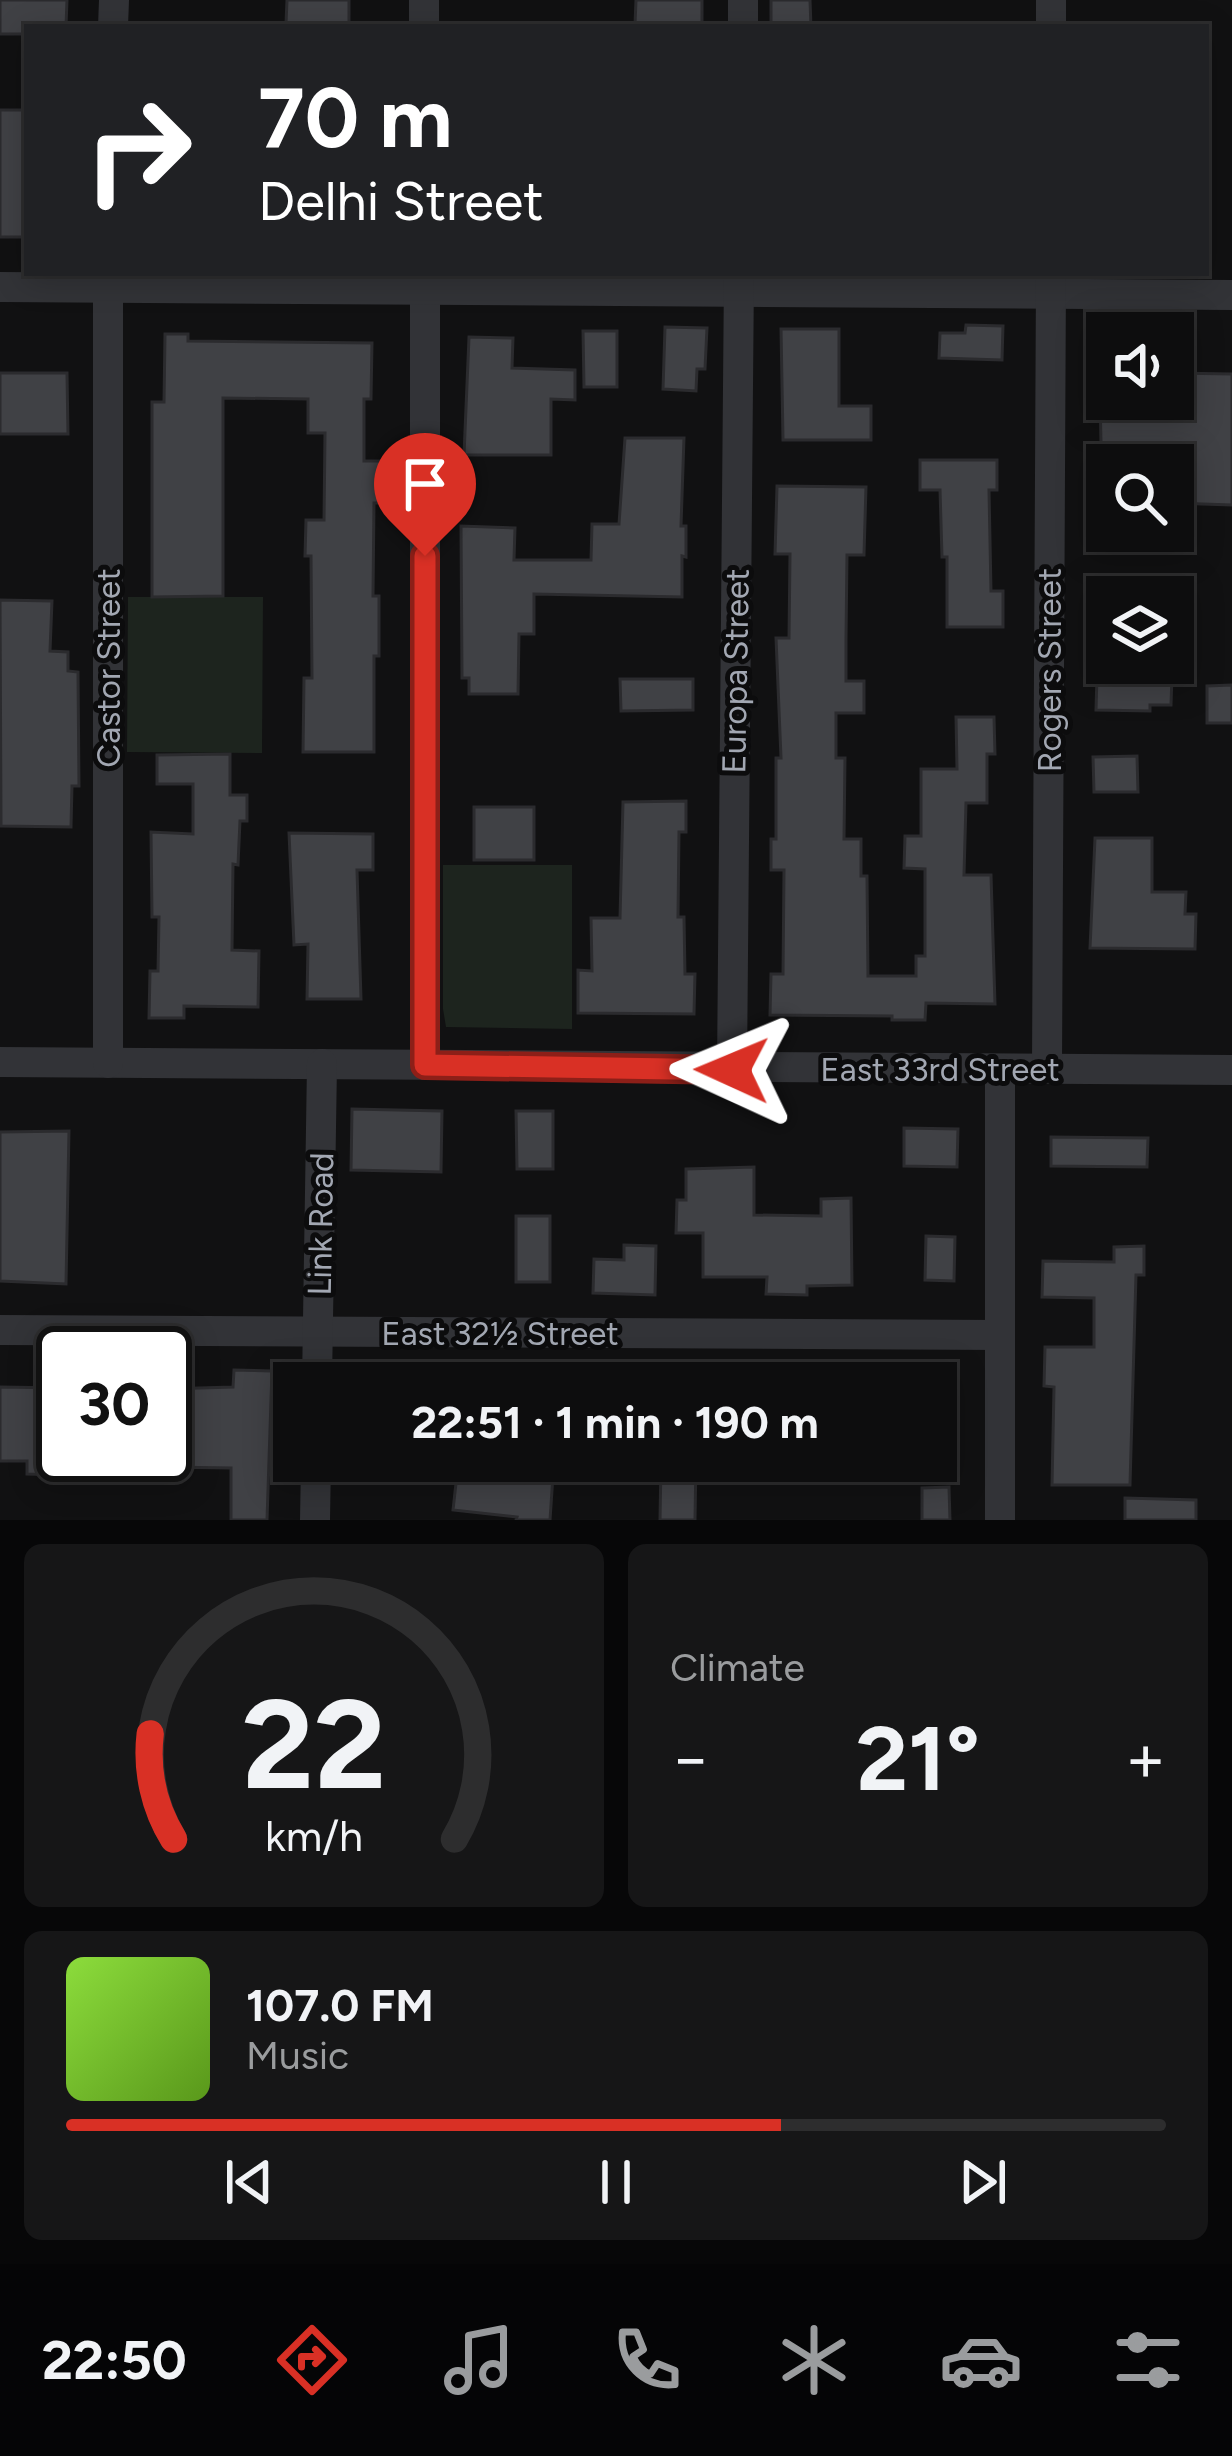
<!DOCTYPE html>
<html lang="en">
<head>
<meta charset="utf-8">
<style>
	:root { --surface:#0d0d0e; --page:#161617; --text:#f1f3f6; --muted:#9a9c9e; --line:#2d2d2e; --accent:#d93025 }
	body { margin:0; font-family:Figtree,sans-serif; background:var(--page); color:var(--text); height:100vh; display:flex; flex-direction:column; font-size:45px; white-space:nowrap }
	* { box-sizing:border-box; margin:0 }
	p { font-size:39px; color:var(--muted) }
	.icon { flex:none; width:66px; height:66px; fill:none; stroke:currentColor; stroke-width:2; stroke-linecap:round; stroke-linejoin:round }
	.map { position:relative; height:1520px; overflow:hidden }
	.details { display:flex; flex-direction:column; gap:24px; padding:24px; background:#070708; flex:1 }
	.details>* { flex:none }
	.hud { position:absolute; left:24px; top:24px; width:1185px; height:252px; border-radius:0px; box-shadow:0 6px 30px #0003,0 0 0 3px var(--line); background:#202124; color:#fff; overflow:hidden }
	.tools { position:absolute; left:1086px; top:312px; display:grid; gap:24px }
	.tools a { display:grid; place-items:center; width:108px; height:108px; border-radius:0px; background:var(--surface); box-shadow:0 6px 30px #0003,0 0 0 3px var(--line); font-size:60px }
	.speed { position:absolute; left:36px; top:1326px; display:flex; gap:24px; font-size:60px; font-weight:700; text-align:center }
	.speed>* { display:grid; place-content:center; width:156px; height:156px; border-radius:50%; background:var(--surface); box-shadow:0 6px 30px #0003,0 0 0 3px var(--line); line-height:1 }
	.speed .limit { border:6px solid #111; border-radius:18px; background:#fff; color:#111 }
	.pin { position:absolute; display:grid; place-items:center; width:102px; height:102px; color:#fff; margin:-123px -51px; border-radius:50% 50% 50% 0; rotate:-45deg; box-shadow:0 0 12px #0007 }
	.pin .icon { rotate:45deg }
	.me { position:absolute; width:132px; margin:-66px; rotate:271deg; stroke-linejoin:round; filter:drop-shadow(0 0 9px #0008) }
	.turn { display:flex; align-items:center; gap:42px; height:252px; padding:0 36px; font-size:54px }
	.turn .icon { width:156px; height:156px; stroke-width:2.5 }
	.turn b { display:block; font-size:84px; line-height:102px }
	.big { font-size:90px; font-weight:700; line-height:1.1 }
	.details .widget { flex:1; display:flex; flex-direction:column; justify-content:center; gap:18px; min-width:0; padding:0 42px; border-radius:18px; background:var(--page) }
	.details .dial { align-items:center; gap:0 }
	.dial svg { height:312px; overflow:visible; fill:none; stroke:var(--line); stroke-width:7; stroke-linecap:round; text-anchor:middle }
	.dial text { fill:var(--text); stroke:none }
	.song { display:flex; align-items:center; gap:36px }
	.cover { width:144px; height:144px; border-radius:18px; background:linear-gradient(135deg,hsl(90 70% 55%),hsl(90 70% 35%)) }
	.played { height:12px; border-radius:6px; background:linear-gradient(90deg,var(--accent) 65%,var(--line) 65%) }
	.keys { display:flex; justify-content:space-around; direction:ltr }
	.heat { display:flex; justify-content:space-between; align-items:center; font-size:66px; direction:ltr }
	.details .tiles { flex:1; display:grid; gap:24px; grid-template-columns:1fr 1fr }
	.widget:last-child { grid-column:span 2 }
	.trip { position:absolute; left:273px; top:1362px; width:684px; height:120px; border-radius:0px; background:var(--surface); box-shadow:0 6px 30px #0003,0 0 0 3px var(--line); font-weight:700; line-height:120px; text-align:center }
	.tab-bar { display:flex; height:192px; justify-content:space-around; align-items:center; background:#050506; color:var(--muted) }
	.tab-bar .icon { width:84px; height:84px }
	.tab-bar .selected { color:var(--accent) }
	.tab-bar b { font-size:54px; color:var(--text) }
	.map>svg:first-child { display:block }
</style>
</head>
<body>
<div class="map">
<svg width="1232" height="1520" viewBox="0 0 1232 1520">
	<rect width="100%" height="100%" fill="#111112"/>
	<g fill="#1d241e">
		<path d="M128 597H263L262 753 127 752Z"/>
		<path d="M443 865H572V1029L446 1027 443 1009Z"/>
	</g>
	<g fill="#404145" stroke="#2b2b2e" stroke-width="3">
		<path d="M0 0H67L66 27H27V34H0Z"/>
		<path d="M287 0H349V23H286Z"/>
		<path d="M636 0H702V25L635 24Z"/>
		<path d="M771 0H810L811 27H771Z"/>
		<rect x="0" y="110" width="27" height="127"/>
		<path d="M966 325 1003 326 1002 360 939 358 940 333H965Z"/>
		<path d="M665 327 707 328 705 369H697L696 391 663 389Z"/>
		<path d="M781 329H839V406H871V440H783Z"/>
		<path d="M583 331H617V387H584Z"/>
		<path d="M165 334H188V341L372 343 371 399H364V461H384V503H374L373 596H379V656H374V752H303L304 678H312L311 556H305L306 520H324L325 433H308V399L223 398V596L152 597V402H164Z"/>
		<path d="M469 337 513 338 512 368 575 370V400L551 399V455H464Z"/>
		<path d="M0 373H67L68 434H0Z"/>
		<path d="M1173 373 1232 374V505L1173 503V465H1106L1107 443H1101L1100 399H1173Z"/>
		<path d="M625 438H684L681 526H686V557L682 556V597L534 594V634H519L518 694H469V678H462L461 526 515 528 514 560H591L592 524H619Z"/>
		<path d="M920 460H997V490H989L991 591H1003V627H947V557H942L940 490H920Z"/>
		<path d="M777 486 866 487 864 555H847L846 639V681H864V713H836V758H845L844 839H861V876H867L868 976H916V956H925V869L904 868 905 836H921V769H957L956 717H994L995 754H987V803H966L964 875H991L995 1004 926 1003 925 1020H892V1016L770 1015 771 974H783L784 870H771V839H776V758H781L776 638H789L790 554H775Z"/>
		<path d="M0 600 52 601 50 651 68 652V671L78 672 79 786H72L71 827 1 826Z"/>
		<path d="M1097 675 1172 676 1171 705H1150V711L1096 710Z"/>
		<path d="M620 679H693V710L621 711Z"/>
		<path d="M1232 685V723H1207V686Z"/>
		<path d="M230 754V795H247V821H240L238 865 233 864 232 950 259 951 258 1007 184 1006V1018H149L150 971H158L159 917H152L151 832 193 834V784H157V755Z"/>
		<path d="M1137 756 1138 792H1094L1093 757Z"/>
		<path d="M686 801V832H679L678 917H684L685 974H695L694 1014 578 1013V970L592 971 591 918H620L623 802Z"/>
		<rect x="474" y="807" width="60" height="53"/>
		<path d="M289 833 373 834V870H357L361 999H307L308 944 294 945Z"/>
		<path d="M1095 838H1152V892H1186L1185 914H1196L1195 949 1090 948Z"/>
		<path d="M352 1109 442 1111 441 1172 351 1170Z"/>
		<path d="M516 1111H553V1169H517Z"/>
		<path d="M904 1128 958 1129 957 1167 904 1166Z"/>
		<path d="M69 1131 66 1284 0 1281V1132Z"/>
		<path d="M1051 1137 1148 1138 1147 1167 1051 1166Z"/>
		<path d="M754 1167V1215L821 1216V1199L851 1198 852 1285 807 1286V1295L766 1294 767 1277H703V1233H676L677 1200H686V1169Z"/>
		<rect x="516" y="1216" width="34" height="66"/>
		<path d="M926 1236 955 1237 954 1281 925 1280Z"/>
		<path d="M624 1245 656 1246 655 1295 593 1293 594 1259 624 1260Z"/>
		<path d="M1144 1246V1275H1136L1130 1485H1052L1054 1387 1044 1386 1045 1347H1094V1298L1042 1297 1043 1261 1114 1262V1247Z"/>
		<path d="M234 1370 272 1371 267 1520H231V1468L165 1467V1389L233 1387Z"/>
		<path d="M0 1387 63 1388V1475L27 1474V1461H0Z"/>
		<path d="M383 1461H554L550 1520H516L517 1517 453 1510 456 1483 383 1482Z"/>
		<path d="M661 1461H696L695 1520H660Z"/>
		<path d="M949 1487 950 1520H922V1488Z"/>
		<path d="M1125 1498 1196 1500V1520H1125Z"/>
	</g>
	<g fill="none" stroke-linecap="round" stroke-linejoin="round">
		<g stroke="#323337" stroke-width="30">
			<path d="M424 0V27"/>
			<path d="M1051 0V27"/>
			<path d="M113 27 114 0"/>
			<path d="M743 27V0"/>
			<path d="M425 273V1065"/>
			<path d="M0 287 1232 295"/>
			<path d="M0 1062 1232 1070"/>
			<path d="M108 1063V273"/>
			<path d="M1047 1067 1051 275"/>
			<path d="M732 1069 739 273"/>
			<path d="M0 1330 1000 1335"/>
			<path d="M317 1383 322 1064"/>
			<path d="M315 1520 316 1461"/>
			<path d="M1000 1520V1070"/>
		</g>
	</g>
	<g fill="none" stroke-linecap="round" stroke-linejoin="round">
		<g stroke="#8d1f18" stroke-width="30">
			<path id="route" d="M425 556V1065L732 1070"/>
		</g>
		<use href="#route" stroke="#d93025" stroke-width="21"/>
	</g>
	<g text-anchor="middle" stroke-width="10" stroke-linejoin="round" paint-order="stroke">
		<g font-size="33" fill="#a2a7b2" stroke="#0c0c0d">
			<text transform="translate(108 668) rotate(-90)" y="12">Castor Street</text>
			<text transform="translate(1049 670) rotate(-90)" y="12">Rogers Street</text>
			<text transform="translate(735 671) rotate(-89)" y="12">Europa Street</text>
			<text x="940" y="1081">East 33rd Street</text>
			<text transform="translate(320 1224) rotate(-89)" y="12">Link Road</text>
			<text x="500" y="1345">East 32½ Street</text>
		</g>
	</g>
</svg>
<div class="tools">
<a><svg class="icon" aria-label="sound" viewBox="0 0 24 24"><path d="M4 9h4l5-4v14l-5-4H4zM17 9q2 3 0 6"/></svg></a>
<a><svg class="icon" aria-label="search" viewBox="0 0 24 24"><circle cx="10" cy="10" r="6"/><path d="M15 15l6 6"/></svg></a>
<a><svg class="icon" aria-label="layers" viewBox="0 0 24 24"><path d="M12 4l9 5-9 5-9-5zM3 14l9 5 9-5"/></svg></a>
</div>
<div class="speed"><div class="limit">30</div></div>
<div class="pin" style="left:425px;top:556px;background:#d93025"><svg class="icon" aria-label="arrive" viewBox="0 0 24 24"><path d="M6 21V4h12l-3 4 3 4H6"/></svg></div>
<svg class="me" style="left:732px;top:1070px" viewBox="-20 -20 40 40"><path d="M0-17L14 15 0 8-14 15z" fill="#d93025" stroke="#fff" stroke-width="4"/></svg>
<div class="trip">22:51 · 1 min · 190 m</div>
<div class="hud">
<div class="turn"><svg class="icon" aria-label="right" viewBox="0 0 24 24"><path d="M7 20v-9h11M14 6l5 5-5 5"/></svg><div><b>70 m</b>Delhi Street</div></div>
</div>
</div>
<section class="details">
<div class="tiles">
<div class="widget dial"><svg viewBox="0 0 100 80">
<path d="M14 69A42 42 0 1 1 86 69"/>
<path d="M14 69A42 42 0 0 1 8 42" stroke="#d93025"/>
<text x="50" y="56" font-size="32" font-weight="700">22</text>
<text x="50" y="72" font-size="11">km/h</text>
</svg></div>
<div class="widget"><p>Climate</p>
<div class="heat"><a>−</a><b class="big">21°</b><a>+</a></div>
</div>
<div class="widget">
<div class="song"><i class="cover"></i><div><b>107.0 FM</b><p>Music</p></div></div>
<div class="played"></div>
<div class="keys"><svg class="icon" aria-label="previous" viewBox="0 0 24 24"><path d="M18 5L8 12l10 7zM5 5v14"/></svg><svg class="icon" aria-label="pause" viewBox="0 0 24 24"><path d="M8 5v14M16 5v14"/></svg><svg class="icon" aria-label="next" viewBox="0 0 24 24"><path d="M6 5l10 7-10 7zM19 5v14"/></svg></div>
</div>
</div>
</section>
<nav class="tab-bar">
<b>22:50</b>
<svg class="icon selected" aria-label="directions" viewBox="0 0 24 24"><path d="M12 3l9 9-9 9-9-9zM9 14v-3h6M13 9l2 2-2 2"/></svg>
<svg class="icon" aria-label="music" viewBox="0 0 24 24"><path d="M9 18V5l10-2v13"/><circle cx="6" cy="18" r="3"/><circle cx="16" cy="16" r="3"/></svg>
<svg class="icon" aria-label="phone" viewBox="0 0 24 24"><path d="M5 4h4l2 5-3 2q2 4 5 5l2-3 5 2v4C11 20 4 13 5 4z"/></svg>
<svg class="icon" aria-label="climate" viewBox="0 0 24 24"><path d="M12 3v18M4 7l16 10M4 17L20 7"/></svg>
<svg class="icon" aria-label="car" viewBox="0 0 24 24"><path d="M5 17H2v-5l4-1 3-4h7l3 4 3 1v5h-3M9 17h6M6 11h13"/><circle cx="7" cy="17" r="2"/><circle cx="17" cy="17" r="2"/></svg>
<svg class="icon" aria-label="filters" viewBox="0 0 24 24"><path d="M4 7h16M4 17h16"/><circle cx="9" cy="7" r="2"/><circle cx="15" cy="17" r="2"/></svg>
</nav>
</body>
</html>
